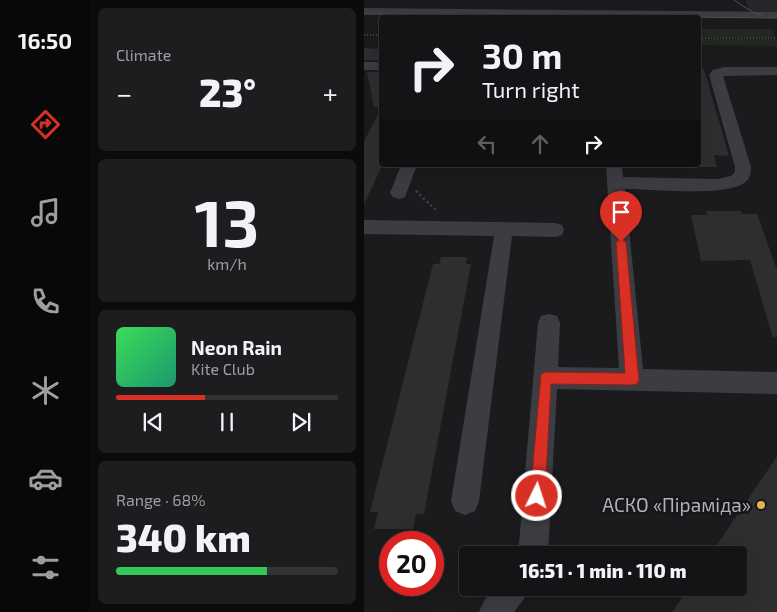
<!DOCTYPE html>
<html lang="en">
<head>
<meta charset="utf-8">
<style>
	:root { --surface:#141416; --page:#1d1d1f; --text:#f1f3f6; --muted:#9d9ea1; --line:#333335; --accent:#d93025 }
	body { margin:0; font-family:"Exo 2",sans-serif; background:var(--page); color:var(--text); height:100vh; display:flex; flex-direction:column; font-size:19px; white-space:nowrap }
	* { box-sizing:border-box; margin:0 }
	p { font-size:16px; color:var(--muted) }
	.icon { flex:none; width:28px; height:28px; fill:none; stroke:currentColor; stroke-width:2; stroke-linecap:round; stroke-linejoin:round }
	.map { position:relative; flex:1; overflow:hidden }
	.details { display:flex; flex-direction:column; gap:8px; padding:8px; background:#0b0b0c; width:274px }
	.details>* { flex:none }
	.banner { position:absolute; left:15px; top:15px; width:322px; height:152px; border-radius:5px; box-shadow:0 5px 20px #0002,0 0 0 1px var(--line); background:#141416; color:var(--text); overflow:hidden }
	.speed { position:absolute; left:15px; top:531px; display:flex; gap:10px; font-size:25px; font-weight:700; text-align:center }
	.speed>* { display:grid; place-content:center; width:65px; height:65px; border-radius:50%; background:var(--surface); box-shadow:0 5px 20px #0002,0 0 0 1px var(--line); line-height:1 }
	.speed .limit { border:8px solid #d22; background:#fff; color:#111 }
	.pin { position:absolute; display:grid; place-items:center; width:42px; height:42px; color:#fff; margin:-51px -21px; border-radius:50% 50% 50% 0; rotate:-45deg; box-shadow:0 0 5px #0007 }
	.pin .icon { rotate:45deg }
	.me { position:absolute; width:55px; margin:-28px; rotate:4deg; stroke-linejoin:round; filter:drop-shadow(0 0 4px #0008) }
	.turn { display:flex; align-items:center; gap:18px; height:105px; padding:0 20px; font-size:22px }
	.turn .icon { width:65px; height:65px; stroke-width:2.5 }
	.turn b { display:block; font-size:35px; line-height:42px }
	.lanes { display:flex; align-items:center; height:48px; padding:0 20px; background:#0003; justify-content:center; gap:25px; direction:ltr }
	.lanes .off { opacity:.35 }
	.big { font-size:38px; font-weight:800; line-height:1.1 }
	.details .tile { flex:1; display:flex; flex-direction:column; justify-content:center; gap:8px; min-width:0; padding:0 18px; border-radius:8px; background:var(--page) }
	.details .dial { align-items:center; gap:0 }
	.dial b { font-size:65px; line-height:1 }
	.song { display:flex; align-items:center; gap:15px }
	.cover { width:60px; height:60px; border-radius:8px; background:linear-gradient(135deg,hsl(130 70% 55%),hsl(160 70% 35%)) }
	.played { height:5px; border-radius:2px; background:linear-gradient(90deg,var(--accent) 40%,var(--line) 40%) }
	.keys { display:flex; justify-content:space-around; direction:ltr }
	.heat { display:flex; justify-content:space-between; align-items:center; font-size:28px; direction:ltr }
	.charge { height:8px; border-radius:4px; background:linear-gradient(90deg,#34c759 68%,var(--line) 0) }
	.trip { position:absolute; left:95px; top:546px; width:288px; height:50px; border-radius:5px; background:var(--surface); box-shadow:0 5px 20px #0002,0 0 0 1px var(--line); font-weight:800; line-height:50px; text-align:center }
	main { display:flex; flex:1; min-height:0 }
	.menu { display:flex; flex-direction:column; width:90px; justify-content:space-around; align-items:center; background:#080809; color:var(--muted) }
	.menu .icon { width:35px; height:35px }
	.menu .active { color:var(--accent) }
	.menu b { font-size:22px; color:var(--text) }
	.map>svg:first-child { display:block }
</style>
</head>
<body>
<main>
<nav class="menu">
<b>16:50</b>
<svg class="icon active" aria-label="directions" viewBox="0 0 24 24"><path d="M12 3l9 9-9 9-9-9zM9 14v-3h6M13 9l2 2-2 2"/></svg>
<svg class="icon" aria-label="music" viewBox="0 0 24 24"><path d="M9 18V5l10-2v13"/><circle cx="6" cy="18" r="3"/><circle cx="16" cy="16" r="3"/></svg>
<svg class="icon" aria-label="phone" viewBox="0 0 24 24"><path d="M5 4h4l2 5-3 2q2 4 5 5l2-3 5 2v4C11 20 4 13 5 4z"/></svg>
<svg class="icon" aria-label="climate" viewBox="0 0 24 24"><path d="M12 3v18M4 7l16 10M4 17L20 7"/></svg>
<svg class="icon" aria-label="car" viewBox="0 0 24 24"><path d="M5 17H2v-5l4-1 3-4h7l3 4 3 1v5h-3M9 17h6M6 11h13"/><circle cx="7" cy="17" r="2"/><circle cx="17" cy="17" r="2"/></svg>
<svg class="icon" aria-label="filters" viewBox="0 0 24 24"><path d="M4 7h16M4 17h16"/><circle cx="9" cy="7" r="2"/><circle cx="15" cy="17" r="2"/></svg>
</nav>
<section class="details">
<div class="tile"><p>Climate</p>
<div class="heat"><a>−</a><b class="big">23°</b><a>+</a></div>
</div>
<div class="tile dial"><b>13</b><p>km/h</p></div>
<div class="tile">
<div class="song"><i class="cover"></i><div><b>Neon Rain</b><p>Kite Club</p></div></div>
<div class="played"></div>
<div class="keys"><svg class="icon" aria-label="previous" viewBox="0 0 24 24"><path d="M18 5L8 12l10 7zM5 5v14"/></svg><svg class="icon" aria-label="pause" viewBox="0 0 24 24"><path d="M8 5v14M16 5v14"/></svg><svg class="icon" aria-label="next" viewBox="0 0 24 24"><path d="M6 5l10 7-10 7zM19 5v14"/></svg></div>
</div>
<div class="tile"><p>Range · 68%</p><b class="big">340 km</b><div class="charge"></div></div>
</section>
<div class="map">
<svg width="414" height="612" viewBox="0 0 414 612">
	<rect width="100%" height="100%" fill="#1b1b1d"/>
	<path fill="#27272a" d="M381 0H413V12L386 11Z"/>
	<g fill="#212822">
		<path d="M335 29H408L412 38 335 37Z"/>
		<path d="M335 38 413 39V46L335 45Z"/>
	</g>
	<g fill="#2e2e31">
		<path d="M0 48 18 49V60H0Z"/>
		<path d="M340 69 365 156 350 155 353 167H335V70Z"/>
		<path d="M3 72H18V107H10Z"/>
		<path d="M18 107V166L0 204V141Z"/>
		<path d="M342 211H377L378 214H393L414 273V337L409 338 386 260 337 261 327 215H343Z"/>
		<path d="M77 257H103L102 264H107L60 514H52L49 529H10L14 512H6L69 264H75Z"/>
		<path d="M414 455V612H308L325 588H374V555H346Z"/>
	</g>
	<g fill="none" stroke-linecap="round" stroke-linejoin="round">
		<g stroke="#424449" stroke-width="2" stroke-dasharray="1 2" stroke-linecap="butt">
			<path d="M0 35H18"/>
			<path d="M335 38H414"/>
		</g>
		<path stroke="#424449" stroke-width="2.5" stroke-dasharray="2 3" stroke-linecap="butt" d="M52 191 73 211"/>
		<g fill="#3c3d42" fill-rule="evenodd">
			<path d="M0 8 414 12V18L0 14Z"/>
			<rect x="0" y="62" width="18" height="8"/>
			<path d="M360 67H414V75L359 76 387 167C387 174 386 179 380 183 360 197 287 189 261 189L279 369 414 372V394L193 389 184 555H154L174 323 177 316 185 314 193 316 196 323 194 367 255 368 242 165H258L259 177 353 179 367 176 371 172V167L345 75 349 70Z"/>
			<path d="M37 165H53L41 197 35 199 29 197 26 193Z"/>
			<path d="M0 220 191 223 198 225 200 230 198 235 191 237 148 236 115 501 111 511 101 515 91 511 87 501 130 236 0 234Z"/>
			<path d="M130 588H164L160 599 150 612H115L120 601Z"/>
		</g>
		<g stroke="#505157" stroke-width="1">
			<path d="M370 0 390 13 398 15"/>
			<path d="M0 14 414 18"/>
		</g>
	</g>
	<path fill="#d93025" stroke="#8d1f18" d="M257 238 262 242 275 380 273 384 268 385 187 384 181 496 178 501 173 503 168 501 166 496 177 374 182 372 261 373 252 242Z"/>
	<circle fill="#e3b44d" stroke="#161618" stroke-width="2" cx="397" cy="505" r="5"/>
	<g text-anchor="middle" stroke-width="5" stroke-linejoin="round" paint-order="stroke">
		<g font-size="19" fill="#afb2bb" stroke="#161618" text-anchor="end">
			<text x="387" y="512">АСКО «Піраміда»</text>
		</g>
	</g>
</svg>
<div class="speed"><div class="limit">20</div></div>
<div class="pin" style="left:257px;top:242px;background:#d93025"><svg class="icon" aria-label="arrive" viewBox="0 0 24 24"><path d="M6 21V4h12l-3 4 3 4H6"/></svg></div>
<svg class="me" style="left:173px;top:496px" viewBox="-20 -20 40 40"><circle r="17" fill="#d93025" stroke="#fff" stroke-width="3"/><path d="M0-11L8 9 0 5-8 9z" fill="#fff"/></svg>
<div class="trip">16:51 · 1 min · 110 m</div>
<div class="banner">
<div class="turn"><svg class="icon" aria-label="right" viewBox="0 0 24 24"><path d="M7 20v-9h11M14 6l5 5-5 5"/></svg><div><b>30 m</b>Turn right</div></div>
<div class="lanes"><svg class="icon off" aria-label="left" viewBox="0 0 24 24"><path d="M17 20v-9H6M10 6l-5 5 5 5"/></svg><svg class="icon off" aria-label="ahead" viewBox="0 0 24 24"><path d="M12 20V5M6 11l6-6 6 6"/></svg><svg class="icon" aria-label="right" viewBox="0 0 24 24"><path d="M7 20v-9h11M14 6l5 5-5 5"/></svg></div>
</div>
</div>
</main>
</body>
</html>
